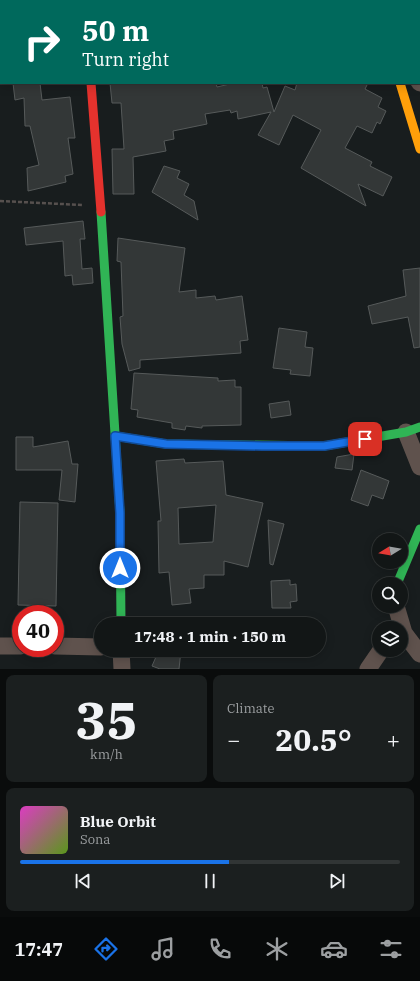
<!DOCTYPE html>
<html lang="en">
<head>
<meta charset="utf-8">
<style>
	:root { --surface:#121616; --page:#1b1f1f; --text:#f1f3f6; --muted:#9c9fa1; --line:#313535; --accent:#1a73e8 }
	body { margin:0; font-family:"IBM Plex Serif",serif; background:var(--page); color:var(--text); height:100vh; display:flex; flex-direction:column; font-size:15px; white-space:nowrap }
	* { box-sizing:border-box; margin:0 }
	p { font-size:13px; color:var(--muted) }
	.icon { flex:none; width:22px; height:22px; fill:none; stroke:currentColor; stroke-width:2; stroke-linecap:round; stroke-linejoin:round }
	.map { position:relative; height:669px; overflow:hidden }
	.sheet { display:flex; flex-direction:column; gap:6px; padding:6px; background:#0a0c0c; flex:1 }
	.sheet>* { flex:none }
	.banner { position:absolute; left:0px; top:0px; width:420px; height:84px; box-shadow:0 2px 10px #0003,0 0 0 1px var(--line); background:#00695c; color:#fff; overflow:hidden }
	.needle { width:26px; rotate:259deg }
	.fabs { position:absolute; left:372px; top:533px; display:grid; gap:8px }
	.fabs a { display:grid; place-items:center; width:36px; height:36px; border-radius:50%; background:var(--surface); box-shadow:0 2px 10px #0003,0 0 0 1px var(--line); font-size:20px }
	.speed { position:absolute; left:12px; top:605px; display:flex; gap:8px; font-size:20px; font-weight:700; text-align:center }
	.speed>* { display:grid; place-content:center; width:52px; height:52px; border-radius:50%; background:var(--surface); box-shadow:0 2px 10px #0003,0 0 0 1px var(--line); line-height:1 }
	.speed .limit { border:6px solid #d22; background:#fff; color:#111 }
	.pin { position:absolute; display:grid; place-items:center; width:34px; height:34px; color:#fff; margin:-17px; border-radius:8px; box-shadow:0 2px 6px #0006 }
	.me { position:absolute; width:44px; margin:-22px; rotate:0deg; stroke-linejoin:round; filter:drop-shadow(0 0 3px #0008) }
	.turn { display:flex; align-items:center; gap:14px; height:84px; padding:0 16px; font-size:18px }
	.turn .icon { width:52px; height:52px; stroke-width:2.5 }
	.turn b { display:block; font-size:28px; line-height:34px }
	.big { font-size:30px; font-weight:700; line-height:1.1 }
	.sheet .card { flex:1; display:flex; flex-direction:column; justify-content:center; gap:6px; min-width:0; padding:0 14px; border-radius:8px; background:var(--page) }
	.sheet .dial { align-items:center; gap:0 }
	.dial b { font-size:52px; line-height:1 }
	.song { display:flex; align-items:center; gap:12px }
	.cover { width:48px; height:48px; border-radius:6px; background:linear-gradient(135deg,hsl(310 70% 55%),hsl(90 70% 35%)) }
	.played { height:4px; border-radius:2px; background:linear-gradient(90deg,var(--accent) 55%,var(--line) 55%) }
	.keys { display:flex; justify-content:space-around; direction:ltr }
	.heat { display:flex; justify-content:space-between; align-items:center; font-size:22px; direction:ltr }
	.sheet .tiles { flex:1; display:grid; gap:6px; grid-template-columns:1fr 1fr }
	.card:last-child { grid-column:span 2 }
	.trip { position:absolute; left:94px; top:617px; width:232px; height:40px; border-radius:20px; background:var(--surface); box-shadow:0 2px 10px #0003,0 0 0 1px var(--line); font-weight:700; line-height:40px; text-align:center }
	.dock { display:flex; height:64px; justify-content:space-around; align-items:center; background:#070909; color:var(--muted) }
	.dock .icon { width:28px; height:28px }
	.dock .selected { color:var(--accent) }
	.dock b { font-size:18px; color:var(--text) }
	.map>svg:first-child { display:block }
</style>
</head>
<body>
<div class="map">
<svg width="420" height="669" viewBox="0 0 420 669">
	<rect width="100%" height="100%" fill="#181d1e"/>
	<g fill="#333737" stroke="#565a5a" fill-rule="evenodd">
		<path d="M13 83H40L42 100 70 97 75 138H68L73 174 65 176 66 182 28 191 27 168 39 165 30 126H25L24 98 15 100Z"/>
		<path d="M110 83H216L217 87 234 83H262L263 88 267 87 274 112 285 86 295 90 297 83H368L365 89 382 98 378 107 386 111 380 124 377 122 372 133 357 126 345 148 372 162 370 166 392 177 383 196 358 184 366 206 301 168 321 130 293 115 279 145 258 135 271 112 238 119 237 111 231 113 230 110 205 114 207 124 173 131 174 139 164 141 166 151 133 157 134 194H113L112 149H124L121 103H112Z"/>
		<path d="M164 166 180 171 177 178 189 184 184 195 194 201 198 220 152 192Z"/>
		<path d="M83 221 85 239H80L82 269 92 268 93 283 73 285 72 275 65 276 63 241 26 245 24 228Z"/>
		<path d="M118 238 185 248 179 292 196 290V298L215 296 216 300 242 296 248 340 240 341 241 353 140 360V368L129 371 122 344 120 317 123 316 121 262 117 261Z"/>
		<path d="M420 268V347L414 348 408 317 372 324 368 306 406 296 403 270Z"/>
		<path d="M279 328 307 332 305 347 313 348 310 376 290 374 291 370 273 368Z"/>
		<path d="M134 373 218 378V381L235 380V387H241V425L202 426V428L186 426 185 430 172 428V423L137 417 138 410 131 409Z"/>
		<path d="M289 401 291 415 271 418 269 404Z"/>
		<path d="M16 437H33V447L68 441 72 464H78L75 502 59 500 62 470H16Z"/>
		<path d="M354 454 352 470 335 468 337 457Z"/>
		<path d="M184 459 185 463 223 461 226 495 263 503 248 567 224 561V575H204V588L189 589 191 603 172 605 169 572 159 573 158 521H161L156 461ZM216 505 213 542 179 544 178 508Z"/>
		<path d="M361 470 389 481 383 499 372 495 368 506 351 500Z"/>
		<path d="M20 502 58 503 56 606 18 605Z"/>
		<path d="M268 520 284 524 273 565 270 564Z"/>
		<path d="M290 580V585L296 584 297 601 290 602 291 608H272L271 581Z"/>
		<path d="M159 650H181L179 669H160L152 666Z"/>
	</g>
	<g fill="none" stroke-linecap="round" stroke-linejoin="round">
		<path stroke="#56504e" stroke-width="2.5" stroke-dasharray="4 2" stroke-linecap="butt" d="M0 201 82 205"/>
		<g stroke="#5f524d" stroke-width="17">
			<path d="M83 0 84 1"/>
			<path d="M419 82 420 83"/>
			<path d="M406 432 420 467"/>
			<path d="M396 606 404 633 420 654"/>
			<path d="M0 646H21"/>
			<path d="M55 646 101 647"/>
			<path d="M121 650 122 669"/>
			<path d="M368 669 381 650"/>
		</g>
		<g stroke="#30b455" stroke-width="9">
			<path d="M101 212 120 513 121 624"/>
			<path d="M115 436 166 444 324 446 406 432 420 427"/>
			<path d="M397 584 420 529"/>
		</g>
		<path stroke="#ff9f0a" stroke-width="9" d="M400 83 420 149"/>
		<path stroke="#e5322d" stroke-width="9" d="M91 83 101 212"/>
	</g>
	<g fill="none" stroke-linecap="round" stroke-linejoin="round">
		<g stroke="#114b97" stroke-width="10">
			<path id="route" d="M120 568V513L115 436 166 444 262 446H324L365 439"/>
		</g>
		<use href="#route" stroke="#1a73e8" stroke-width="7"/>
	</g>
</svg>
<div class="fabs">
<a><svg class="needle" viewBox="-14 -14 28 28"><path d="M0-13l5 13h-10z" fill="#e53935"/><path d="M0 13l5-13h-10z" fill="#9c9fa1"/></svg></a>
<a><svg class="icon" aria-label="search" viewBox="0 0 24 24"><circle cx="10" cy="10" r="6"/><path d="M15 15l6 6"/></svg></a>
<a><svg class="icon" aria-label="layers" viewBox="0 0 24 24"><path d="M12 4l9 5-9 5-9-5zM3 14l9 5 9-5"/></svg></a>
</div>
<div class="speed"><div class="limit">40</div></div>
<div class="pin" style="left:365px;top:439px;background:#d93025"><svg class="icon" aria-label="arrive" viewBox="0 0 24 24"><path d="M6 21V4h12l-3 4 3 4H6"/></svg></div>
<svg class="me" style="left:120px;top:568px" viewBox="-20 -20 40 40"><circle r="17" fill="#1a73e8" stroke="#fff" stroke-width="3"/><path d="M0-11L8 9 0 5-8 9z" fill="#fff"/></svg>
<div class="trip">17:48 · 1 min · 150 m</div>
<div class="banner">
<div class="turn"><svg class="icon" aria-label="right" viewBox="0 0 24 24"><path d="M7 20v-9h11M14 6l5 5-5 5"/></svg><div><b>50 m</b>Turn right</div></div>
</div>
</div>
<section class="sheet">
<div class="tiles">
<div class="card dial"><b>35</b><p>km/h</p></div>
<div class="card"><p>Climate</p>
<div class="heat"><a>−</a><b class="big">20.5°</b><a>+</a></div>
</div>
<div class="card">
<div class="song"><i class="cover"></i><div><b>Blue Orbit</b><p>Sona</p></div></div>
<div class="played"></div>
<div class="keys"><svg class="icon" aria-label="previous" viewBox="0 0 24 24"><path d="M18 5L8 12l10 7zM5 5v14"/></svg><svg class="icon" aria-label="pause" viewBox="0 0 24 24"><path d="M8 5v14M16 5v14"/></svg><svg class="icon" aria-label="next" viewBox="0 0 24 24"><path d="M6 5l10 7-10 7zM19 5v14"/></svg></div>
</div>
</div>
</section>
<nav class="dock">
<b>17:47</b>
<svg class="icon selected" aria-label="directions" viewBox="0 0 24 24"><path d="M12 3l9 9-9 9-9-9zM9 14v-3h6M13 9l2 2-2 2"/></svg>
<svg class="icon" aria-label="music" viewBox="0 0 24 24"><path d="M9 18V5l10-2v13"/><circle cx="6" cy="18" r="3"/><circle cx="16" cy="16" r="3"/></svg>
<svg class="icon" aria-label="phone" viewBox="0 0 24 24"><path d="M5 4h4l2 5-3 2q2 4 5 5l2-3 5 2v4C11 20 4 13 5 4z"/></svg>
<svg class="icon" aria-label="climate" viewBox="0 0 24 24"><path d="M12 3v18M4 7l16 10M4 17L20 7"/></svg>
<svg class="icon" aria-label="car" viewBox="0 0 24 24"><path d="M5 17H2v-5l4-1 3-4h7l3 4 3 1v5h-3M9 17h6M6 11h13"/><circle cx="7" cy="17" r="2"/><circle cx="17" cy="17" r="2"/></svg>
<svg class="icon" aria-label="filters" viewBox="0 0 24 24"><path d="M4 7h16M4 17h16"/><circle cx="9" cy="7" r="2"/><circle cx="15" cy="17" r="2"/></svg>
</nav>
</body>
</html>
